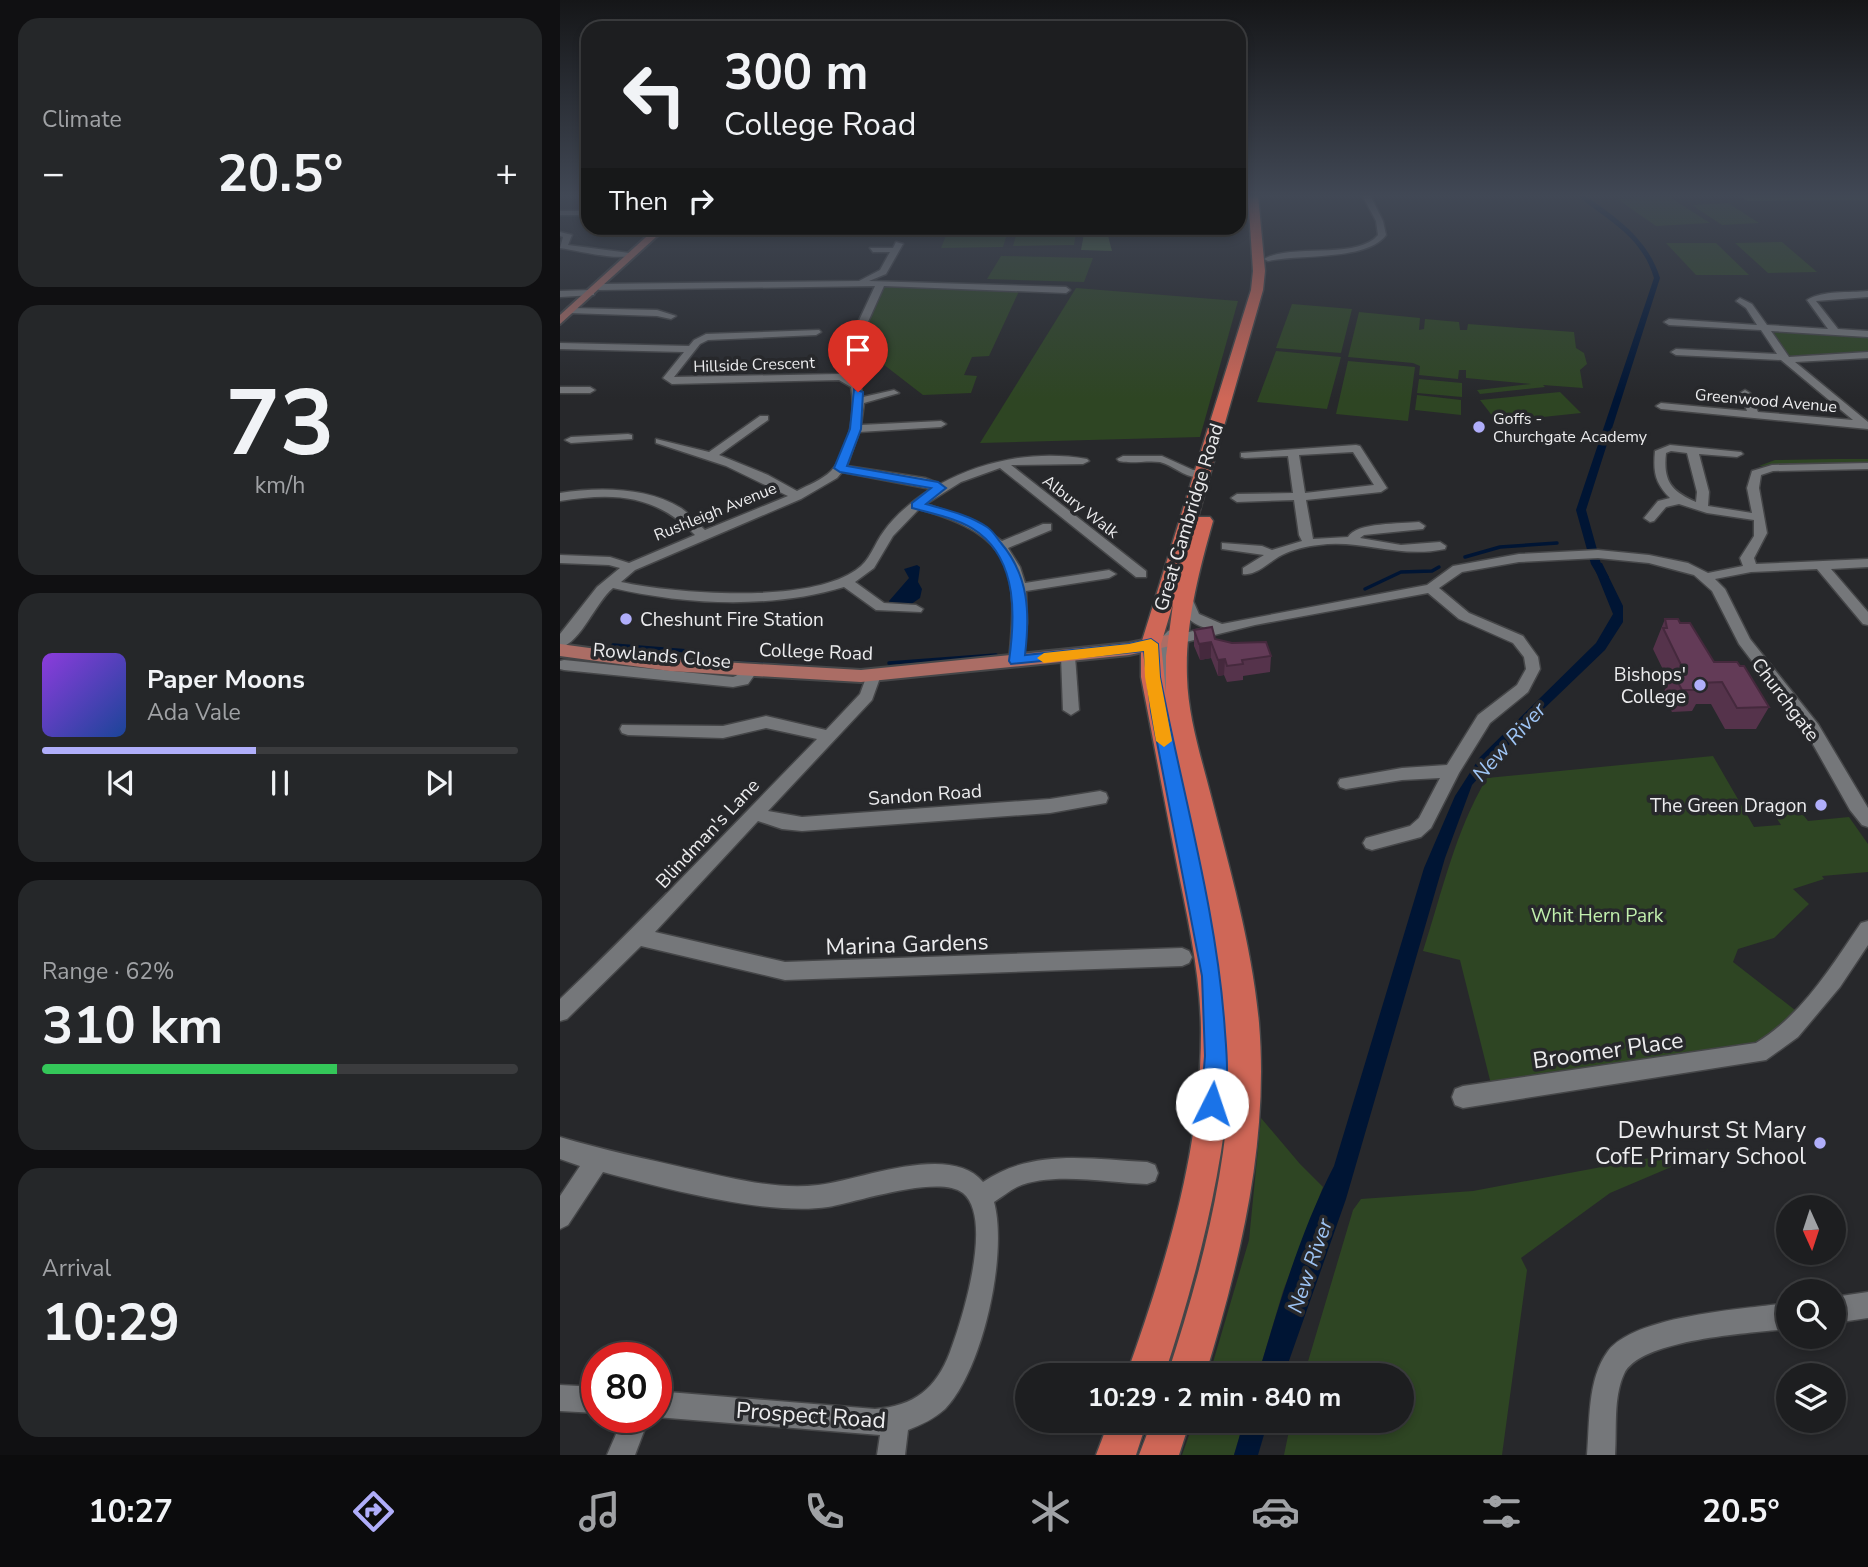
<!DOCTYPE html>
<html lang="en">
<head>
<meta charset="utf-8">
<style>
	:root { --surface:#1d1e20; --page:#252729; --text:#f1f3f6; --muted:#a0a2a5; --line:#3b3c3e; --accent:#b0aefa }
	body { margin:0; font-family:"Nunito Sans",sans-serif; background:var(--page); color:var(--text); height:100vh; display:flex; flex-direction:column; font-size:26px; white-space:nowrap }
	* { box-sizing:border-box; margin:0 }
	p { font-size:23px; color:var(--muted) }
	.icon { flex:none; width:38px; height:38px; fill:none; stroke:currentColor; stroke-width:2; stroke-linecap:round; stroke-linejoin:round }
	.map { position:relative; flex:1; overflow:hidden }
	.side { display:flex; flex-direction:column; gap:18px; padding:18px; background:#101012; width:560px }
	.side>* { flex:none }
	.guide { position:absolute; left:21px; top:21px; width:665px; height:214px; border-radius:21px; box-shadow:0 4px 10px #0003,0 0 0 2px var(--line); background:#1d1e20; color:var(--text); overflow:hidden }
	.needle { width:46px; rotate:177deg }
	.tools { position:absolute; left:1216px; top:1195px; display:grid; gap:14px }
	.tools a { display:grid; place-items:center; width:70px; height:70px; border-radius:50%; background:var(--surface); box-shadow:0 4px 10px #0003,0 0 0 2px var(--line); font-size:35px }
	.speed { position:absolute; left:21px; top:1342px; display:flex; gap:14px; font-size:35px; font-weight:700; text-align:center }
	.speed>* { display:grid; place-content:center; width:91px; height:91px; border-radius:50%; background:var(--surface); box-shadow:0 4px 10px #0003,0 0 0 2px var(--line); line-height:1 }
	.speed .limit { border:10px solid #d22; background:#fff; color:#111 }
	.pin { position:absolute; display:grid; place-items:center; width:60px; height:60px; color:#fff; margin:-72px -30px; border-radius:50% 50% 50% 0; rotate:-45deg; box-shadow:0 0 7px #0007 }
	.pin .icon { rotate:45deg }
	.me { position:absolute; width:77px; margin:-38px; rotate:4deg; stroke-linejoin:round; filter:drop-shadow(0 0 5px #0008) }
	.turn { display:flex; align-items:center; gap:24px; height:147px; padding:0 28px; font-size:32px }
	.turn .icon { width:91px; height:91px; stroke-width:2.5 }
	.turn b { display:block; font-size:49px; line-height:60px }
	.then { display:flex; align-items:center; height:66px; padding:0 28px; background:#0003; gap:14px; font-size:26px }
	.big { font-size:52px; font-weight:700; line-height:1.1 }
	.side .card { flex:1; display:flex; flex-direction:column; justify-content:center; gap:10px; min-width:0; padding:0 24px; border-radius:21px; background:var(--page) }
	.side .dial { align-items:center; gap:0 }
	.dial b { font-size:91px; line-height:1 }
	.song { display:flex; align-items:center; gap:21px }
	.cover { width:84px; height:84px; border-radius:10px; background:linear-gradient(135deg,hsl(270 70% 55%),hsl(220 70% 35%)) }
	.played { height:7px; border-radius:4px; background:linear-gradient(90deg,var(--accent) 45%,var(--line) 45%) }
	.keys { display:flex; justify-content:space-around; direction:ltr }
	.heat { display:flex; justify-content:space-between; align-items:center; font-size:38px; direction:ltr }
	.charge { height:10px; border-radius:5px; background:linear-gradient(90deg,#34c759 62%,var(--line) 0) }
	.trip { position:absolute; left:455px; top:1363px; width:399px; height:70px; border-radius:35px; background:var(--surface); box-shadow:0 4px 10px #0003,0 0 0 2px var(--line); font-weight:700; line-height:70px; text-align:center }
	.menu { display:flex; height:112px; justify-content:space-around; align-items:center; background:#0c0c0d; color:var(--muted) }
	.menu .icon { width:49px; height:49px }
	.menu .active { color:var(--accent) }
	.menu b { font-size:32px; color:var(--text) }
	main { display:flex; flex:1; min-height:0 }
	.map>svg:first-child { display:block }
</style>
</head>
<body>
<main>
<section class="side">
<div class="card"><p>Climate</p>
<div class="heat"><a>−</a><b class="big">20.5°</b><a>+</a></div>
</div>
<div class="card dial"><b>73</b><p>km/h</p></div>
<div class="card">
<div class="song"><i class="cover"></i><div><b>Paper Moons</b><p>Ada Vale</p></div></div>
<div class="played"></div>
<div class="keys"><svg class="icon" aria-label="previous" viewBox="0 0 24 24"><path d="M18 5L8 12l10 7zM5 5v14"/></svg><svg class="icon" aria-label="pause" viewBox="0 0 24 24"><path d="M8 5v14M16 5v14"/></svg><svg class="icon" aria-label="next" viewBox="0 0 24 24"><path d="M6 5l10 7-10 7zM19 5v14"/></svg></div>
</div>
<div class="card"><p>Range · 62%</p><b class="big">310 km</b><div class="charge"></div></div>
<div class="card"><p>Arrival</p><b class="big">10:29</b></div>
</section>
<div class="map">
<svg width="1308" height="1455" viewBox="0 0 1308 1455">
	<rect width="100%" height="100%" fill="#27282b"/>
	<g fill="#2e4523">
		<path d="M1108 196 1150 223 1096 226 1057 199Z"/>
		<path d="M1168 203 1199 223 1162 225 1132 205Z"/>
		<path d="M389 228H449L443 247 381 248Z"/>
		<path d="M458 228H517L514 245 453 246Z"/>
		<path d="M1222 242 1257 272 1208 273 1175 243Z"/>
		<path d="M1106 243H1156L1189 275H1136Z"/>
		<path d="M441 256 533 258 524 282 427 279Z"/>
		<path d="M323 285 460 289 429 356 412 357 404 375 417 376 411 393 363 395 310 354 301 342Z"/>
		<path d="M516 288 678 301 640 437 420 443Z"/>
		<path d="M732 304 792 309 781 353 716 348Z"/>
		<path d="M799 312 860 318 859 330 864 329 865 319 899 322 900 330H907L908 324 1014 332 1016 348 1024 353 1027 364 1020 370 1023 388 983 385 985 387 920 394 917 390 971 384 906 378V370H899L898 379 859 375 860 366 853 363 788 357Z"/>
		<path d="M1216 332 1308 338V354L1231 359 1214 333Z"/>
		<path d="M716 351 781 357 767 409 697 402Z"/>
		<path d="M788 361 855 367 848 421 776 414Z"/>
		<path d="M859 379 902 383V397L857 393Z"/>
		<path d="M1000 392 1021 413 937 422 920 400Z"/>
		<path d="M857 395 901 400V415L855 410Z"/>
		<path d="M1276 459H1308V464L1199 466 1215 460Z"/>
		<path d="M1153 756 1194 827 1221 825 1210 808 1236 806 1248 821 1289 817 1308 844V872L1262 876 1264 879 1233 889 1249 904 1214 938 1178 949 1173 962 1235 1010 1211 1040 932 1088 900 960 863 951C882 893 895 831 927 778Z"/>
		<path d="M701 1118 740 1164 763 1187 723 1291 698 1375 649 1376 689 1240Z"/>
		<path d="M1148 1149 1150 1154 1123 1162 1050 1193 961 1258 967 1270 942 1455H724L731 1421H842V1376L744 1375 793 1210 801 1199 913 1191 1127 1151Z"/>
		<path d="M634 1421H684L674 1455H622Z"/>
	</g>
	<g fill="#415c35">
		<path d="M1178 195H1308V200L1188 201Z"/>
		<path d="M525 228H546L552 251 521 250Z"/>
	</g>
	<g fill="#001534">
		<path d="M1032 562 1042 563 1063 606V622L1045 650 968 724 912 785 885 858 786 1199 724 1375H698C719 1305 740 1232 774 1166L864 868 895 796 920 757 1036 643 1053 614Z"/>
		<path d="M357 565 360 567 358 582 362 589 360 598 350 605H330L329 601 349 578 344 569Z"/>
		<path d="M684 1421H708L698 1455H674Z"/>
	</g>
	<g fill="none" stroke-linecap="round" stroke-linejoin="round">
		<g stroke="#001534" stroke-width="3.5">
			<path d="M905 557 940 547 997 543"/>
			<path d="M805 589 841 572 872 571 879 567"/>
			<path d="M53 645 141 652 144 659 155 662"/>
			<path d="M169 662 237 666"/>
			<path d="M329 663 436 655"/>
		</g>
		<path fill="#001534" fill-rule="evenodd" d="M1017 195H1024C1056 217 1088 239 1100 278L1026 510 1041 564 1049 577 1044 580 1040 579 1031 564 1016 510 1094 278C1081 235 1049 222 1017 195Z"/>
		<g stroke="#454648" stroke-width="3">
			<g id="minor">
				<path d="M802 195H810L823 221 826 235C807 261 739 254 708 261L704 259C732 243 798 260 818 235L816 221Z"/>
				<rect x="0" y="211" width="28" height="4"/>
				<path d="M97 228H156L145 233 100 231Z"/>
				<path d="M174 228 343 230 347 232 343 234H202Z"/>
				<path d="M0 232 12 235 8 245 77 254C60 262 20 251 0 248L3 237 0 236Z"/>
				<path d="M336 242 343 244 326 274 309 281 506 287 510 290 506 293 324 286 299 342 294 345 289 342 315 286 39 290 35 287 39 284 299 281 320 270 330 252H313L310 248H333Z"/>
				<path d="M31 290 34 291V295L0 297V291Z"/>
				<path d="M1308 291V297L1256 301 1278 329 1308 331V337L1211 331 1229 357 1308 352V358L1235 362 1308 422V429L1101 409 1096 406 1101 403 1187 411 1180 393 1185 390 1190 393 1198 412 1293 420 1221 360 1116 355 1111 352 1116 349 1217 354 1201 330 1109 325 1104 322 1109 319 1197 325 1186 308 1176 301 1180 298 1192 304 1207 325 1268 329 1247 300C1263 290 1289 293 1308 291Z"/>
				<path d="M12 308 97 310 116 316 111 319 97 316 9 313V309Z"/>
				<path d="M259 330 261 332 256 335 148 340 140 344 114 377 279 374 306 362H312V366L289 377 300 384 303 397 334 390 339 393 304 403 301 425 381 421 386 424 381 427 299 432 287 466 365 478 380 484C424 460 477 450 527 459L529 461 523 464 451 465 586 571V577H576L440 468 401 482 366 504 410 519 442 541 483 524H491V530L448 548 460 567 465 583 549 570 556 574 549 578 466 591 467 623 461 664 456 666 449 661C458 571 455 536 359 509L333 536 314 568 295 582 324 603 356 605 363 609 361 612 316 610 284 587C211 609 126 605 53 588 35 603 22 641 0 648V634L37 587 60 568 49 565 0 563V555L50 557 69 563 135 535C95 494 54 492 0 501V493C38 487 87 487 121 508 130 514 137 523 145 530L228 496 166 466 96 443V439L149 452 200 416H208V420L159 455 208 475 237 491C248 485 262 480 271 471 289 452 296 412 291 387L279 380 112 384 103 378 124 352 0 349V343L129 346 134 340 146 334ZM282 472 371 489C354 500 336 514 324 531 314 544 310 561 296 570 248 604 117 594 61 582L75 570 241 499 277 478Z"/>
				<path d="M0 387H30L35 390 30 393H0Z"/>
				<path d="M68 434 72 435V439L11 443 5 440 11 437Z"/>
				<path d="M796 445 800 446 827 488 821 492 746 500 753 539 788 537C796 522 842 524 859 522L865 526 863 529 804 535 800 538 841 545 880 542 886 546 885 549C839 559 801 539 759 545 747 546 731 550 722 555 710 561 697 576 683 574V568L704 555 662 549V543L702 546 712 550 742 541 739 535 734 500 677 502 671 498 677 494 733 493 728 456 685 458 681 457V453ZM793 452 814 485 745 493 739 455Z"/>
				<path d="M1110 445 1181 452 1183 454 1177 457 1139 454 1149 492 1148 506 1192 513 1187 488 1192 471 1212 465 1308 463V469L1213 471 1201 475 1199 488 1207 533 1194 558 1196 564 1308 559V567L1271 569 1308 612V625L1303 624 1257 569 1191 572 1155 579 1165 589 1190 639 1258 724 1308 808V827L1302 825 1290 810 1246 732 1179 644 1152 591 1134 575 1089 563 1038 558 959 562 902 572 879 588 909 613 963 636 978 657 980 669 968 692 930 723 899 773 871 828 861 837 812 850 806 848 803 843 806 838 850 826 859 818 880 778 842 780 786 789 780 787 778 783 780 779 842 768 887 765 918 715 957 685 966 669 964 657 953 643 899 619 868 593 695 625 618 644 613 642 616 711 608 716 600 711 597 642 608 631 613 629 620 634 646 628C629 623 622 614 618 597L625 593 630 594 639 614 662 624 867 585 893 566 959 554 1038 550 1089 555 1128 563 1148 573 1183 566 1180 558 1194 536V520L1147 513 1119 504 1106 507 1094 521 1090 522 1084 518 1098 501 1110 498C1095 483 1093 472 1095 451ZM1111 451 1127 453 1137 492 1136 502C1111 491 1103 481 1106 453Z"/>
				<path d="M563 456H602L633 470H642L648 473C631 485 616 466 600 462 587 460 572 464 559 461L557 459Z"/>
				<path d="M508 651 515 656 519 710 511 715 503 710 501 656Z"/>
				<path d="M4 660 173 677C181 675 183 667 191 665L198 670 188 684 173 687 4 670 0 669V661Z"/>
				<path d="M314 670 321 675 312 700 208 811 242 817 490 799 540 791 546 793 548 798 546 803 490 813 242 831 222 829 198 821 95 932 225 962 622 948 629 951 632 957 629 963 622 966 225 980 81 946 7 1019 0 1021V999C89 914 172 826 257 739L206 728 163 738 68 735 62 733 60 729 62 725 163 726 206 716 266 730 300 694 307 675Z"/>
				<path d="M1308 921V945L1280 987 1238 1037 1206 1060 903 1108 895 1105 892 1097 895 1089 903 1086 1196 1043C1242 1015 1271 967 1301 923Z"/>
				<path d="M0 1137C43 1150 87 1159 130 1169 171 1178 216 1190 258 1185 300 1180 391 1142 423 1182 473 1148 530 1159 587 1162L595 1165 598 1173 595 1181 587 1184C550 1183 491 1171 457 1187 449 1191 442 1197 434 1202 448 1254 423 1370 385 1409 374 1419 361 1425 348 1430L345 1455H317L320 1435 96 1417V1391L315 1409C354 1406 376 1389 390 1352 402 1320 434 1219 403 1193 379 1174 297 1202 268 1207 207 1216 103 1188 43 1172L8 1225 0 1229V1196L20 1166 0 1159Z"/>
				<path d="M1308 1292V1318L1274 1323V1297Z"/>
				<path d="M1228 1303V1329C1192 1333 1080 1339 1064 1374 1053 1398 1057 1429 1055 1455H1027C1030 1422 1027 1379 1048 1351 1076 1315 1185 1309 1228 1303Z"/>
				<path d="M0 1385 37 1387V1413L0 1411Z"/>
				<path d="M63 1418H89L75 1455H47Z"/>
			</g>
		</g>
		<g stroke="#454648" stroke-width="4">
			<g id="major">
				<path d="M96 228H106L0 324V315Z"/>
				<path d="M618 633 624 635 627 639 624 643 569 655 301 682 110 671 0 656V644L110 659 301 670 569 643Z"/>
			</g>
		</g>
		<g stroke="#454648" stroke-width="3">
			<g id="highway">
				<path d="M688 195H698L705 271 703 290 638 517H650L653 521C639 571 625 624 627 677 628 717 641 757 651 796 670 870 692 946 699 1023 709 1143 680 1261 645 1376H607C639 1279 665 1182 670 1080 661 1182 636 1278 604 1376H566C606 1264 642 1148 641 1028 640 971 627 916 616 860 604 799 593 738 581 677V644L691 290 693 271ZM613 604 606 656V693L601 644Z"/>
				<path d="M549 1421H587L576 1455H536Z"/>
				<path d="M592 1421H630L619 1455H579Z"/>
			</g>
		</g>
		<use href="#minor" fill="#75777a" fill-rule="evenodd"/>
		<use href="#major" fill="#ab6d65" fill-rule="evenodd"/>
		<use href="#highway" fill="#cf6757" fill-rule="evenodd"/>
	</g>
	<g fill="#55334b">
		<path d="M1105 619 1120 623 1154 662 1209 707 1196 729H1165L1151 704H1136L1132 711 1112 712 1102 695 1109 682 1093 649Z"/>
		<path d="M634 630 655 639 711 656 710 672 683 676V680L667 682 664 675 658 676 651 658 640 660 634 646Z"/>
	</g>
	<g fill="#45293d">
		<path d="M651 642V658L640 660 639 644Z"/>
		<path d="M665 659 664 675 658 676V660Z"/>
	</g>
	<g fill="#633b57" stroke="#45293d" stroke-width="2">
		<path d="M1105 619H1118L1120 623H1130L1154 662H1177L1180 666H1184L1209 707 1177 708 1162 682 1139 683 1143 690H1122L1113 673H1125L1103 628H1107Z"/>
		<path d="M652 627 655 639 672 643 706 642 711 656 682 660 683 664 667 666 665 659 658 660 651 642 639 644 634 630Z"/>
	</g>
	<linearGradient id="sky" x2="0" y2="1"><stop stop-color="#151618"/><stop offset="0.49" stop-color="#414855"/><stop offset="1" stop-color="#414855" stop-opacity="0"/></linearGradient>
	<rect width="1308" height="399" fill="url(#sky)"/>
	<path fill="#1a73e8" stroke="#114b97" stroke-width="2" d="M294 389 303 392 301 429 287 466 378 482 386 488 366 504C387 510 409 515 427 527 433 531 437 538 441 543 469 576 470 613 465 655L569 644 591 639 598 644 600 677 607 711C629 817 658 924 665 1032 667 1057 670 1089 660 1112L652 1115 644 1112 641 1104 645 1056 642 976 591 711 584 651 451 664 449 661C455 618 458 563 419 533 401 519 374 514 352 508V503L371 488 280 472 274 468 290 429Z"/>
	<path fill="#f59e0b" d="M591 639 598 644 600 677 612 741 604 747 596 741 585 677 584 651 484 663 477 658 484 653 569 644Z"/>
	<g fill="#b0aefa" stroke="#27282b" stroke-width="2.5">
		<circle cx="919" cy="427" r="7"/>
		<circle cx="66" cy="619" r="7"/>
		<circle cx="1140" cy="685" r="7"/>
		<circle cx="1261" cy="805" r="7"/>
		<circle cx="1260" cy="1143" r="7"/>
	</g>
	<g text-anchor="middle" stroke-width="7" stroke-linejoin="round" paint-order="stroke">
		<g font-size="16" fill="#ececee" stroke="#27282b">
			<text transform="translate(194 364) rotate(-2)" y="6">Hillside Crescent</text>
			<text transform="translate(1206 400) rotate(5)" y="6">Greenwood Avenue</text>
			<text transform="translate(521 506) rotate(38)" y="6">Albury Walk</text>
			<text transform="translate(155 511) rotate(-22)" y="6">Rushleigh Avenue</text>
		</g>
		<g font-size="16" fill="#ececee" stroke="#27282b" text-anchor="start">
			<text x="933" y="424">Goffs -<tspan x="933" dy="18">Churchgate Academy</tspan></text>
		</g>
		<g font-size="19" fill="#ececee" stroke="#27282b">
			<text transform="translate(628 517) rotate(-73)" y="7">Great Cambridge Road</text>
			<text transform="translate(256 651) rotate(2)" y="7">College Road</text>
			<text transform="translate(102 655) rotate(5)" y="7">Rowlands Close</text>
			<text transform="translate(1226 699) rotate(53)" y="7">Churchgate</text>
			<text transform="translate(365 794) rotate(-4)" y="7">Sandon Road</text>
			<text transform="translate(147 833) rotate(-47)" y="7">Blindman's Lane</text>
		</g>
		<g font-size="19" fill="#ececee" stroke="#27282b" text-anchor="end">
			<text x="80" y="626" text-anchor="start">Cheshunt Fire Station</text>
			<text x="1126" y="681">Bishops'<tspan x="1126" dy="22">College</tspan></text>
			<text x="1247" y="812">The Green Dragon</text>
		</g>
		<g font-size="19" fill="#c1efad" stroke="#27282b">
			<text x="1037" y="922">Whit Hern Park</text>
		</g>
		<g font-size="21" font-style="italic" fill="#9ec4f4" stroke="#27282b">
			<text transform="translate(949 742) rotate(-48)" y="7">New River</text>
			<text transform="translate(750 1266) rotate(-71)" y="7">New River</text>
		</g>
		<g font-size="23" fill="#ececee" stroke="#27282b">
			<text transform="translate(347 944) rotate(-2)" y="8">Marina Gardens</text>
			<text transform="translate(1048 1050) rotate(-8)" y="8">Broomer Place</text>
			<text transform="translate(251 1415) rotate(4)" y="8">Prospect Road</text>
		</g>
		<g font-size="23" fill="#ececee" stroke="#27282b" text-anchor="end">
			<text x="1246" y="1138">Dewhurst St Mary<tspan x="1246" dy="26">CofE Primary School</tspan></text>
		</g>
	</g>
</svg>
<div class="tools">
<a><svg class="needle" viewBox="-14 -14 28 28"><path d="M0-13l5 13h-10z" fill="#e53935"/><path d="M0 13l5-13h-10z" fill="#a0a2a5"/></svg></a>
<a><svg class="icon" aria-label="search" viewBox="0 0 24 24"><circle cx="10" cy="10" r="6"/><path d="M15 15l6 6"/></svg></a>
<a><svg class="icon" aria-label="layers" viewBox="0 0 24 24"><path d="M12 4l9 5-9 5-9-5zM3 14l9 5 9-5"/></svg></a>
</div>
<div class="speed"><div class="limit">80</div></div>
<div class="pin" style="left:298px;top:392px;background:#d93025"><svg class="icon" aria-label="arrive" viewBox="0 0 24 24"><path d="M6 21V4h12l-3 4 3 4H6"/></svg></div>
<svg class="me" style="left:652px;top:1104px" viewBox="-20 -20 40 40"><circle r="19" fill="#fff"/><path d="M0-13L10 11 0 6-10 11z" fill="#1a73e8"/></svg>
<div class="trip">10:29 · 2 min · 840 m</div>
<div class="guide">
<div class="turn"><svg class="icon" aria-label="left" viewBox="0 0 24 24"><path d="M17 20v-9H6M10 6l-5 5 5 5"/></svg><div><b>300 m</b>College Road</div></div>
<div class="then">Then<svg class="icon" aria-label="right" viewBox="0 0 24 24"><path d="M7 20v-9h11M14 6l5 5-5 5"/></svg></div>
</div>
</div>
</main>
<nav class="menu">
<b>10:27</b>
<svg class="icon active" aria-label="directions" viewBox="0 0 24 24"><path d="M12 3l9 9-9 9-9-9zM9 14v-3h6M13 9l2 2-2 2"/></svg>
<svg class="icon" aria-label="music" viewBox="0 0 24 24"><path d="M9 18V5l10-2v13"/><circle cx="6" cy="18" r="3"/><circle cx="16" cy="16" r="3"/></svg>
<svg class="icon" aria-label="phone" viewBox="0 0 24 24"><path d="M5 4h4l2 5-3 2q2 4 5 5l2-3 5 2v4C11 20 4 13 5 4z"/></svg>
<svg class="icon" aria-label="climate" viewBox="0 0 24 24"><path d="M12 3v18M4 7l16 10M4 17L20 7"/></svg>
<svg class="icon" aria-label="car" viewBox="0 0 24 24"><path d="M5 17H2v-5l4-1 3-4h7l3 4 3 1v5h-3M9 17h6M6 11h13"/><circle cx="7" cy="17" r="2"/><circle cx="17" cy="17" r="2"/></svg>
<svg class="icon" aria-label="filters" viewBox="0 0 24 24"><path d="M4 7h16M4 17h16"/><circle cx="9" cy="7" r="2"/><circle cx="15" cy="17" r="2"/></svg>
<b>20.5°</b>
</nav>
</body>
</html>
